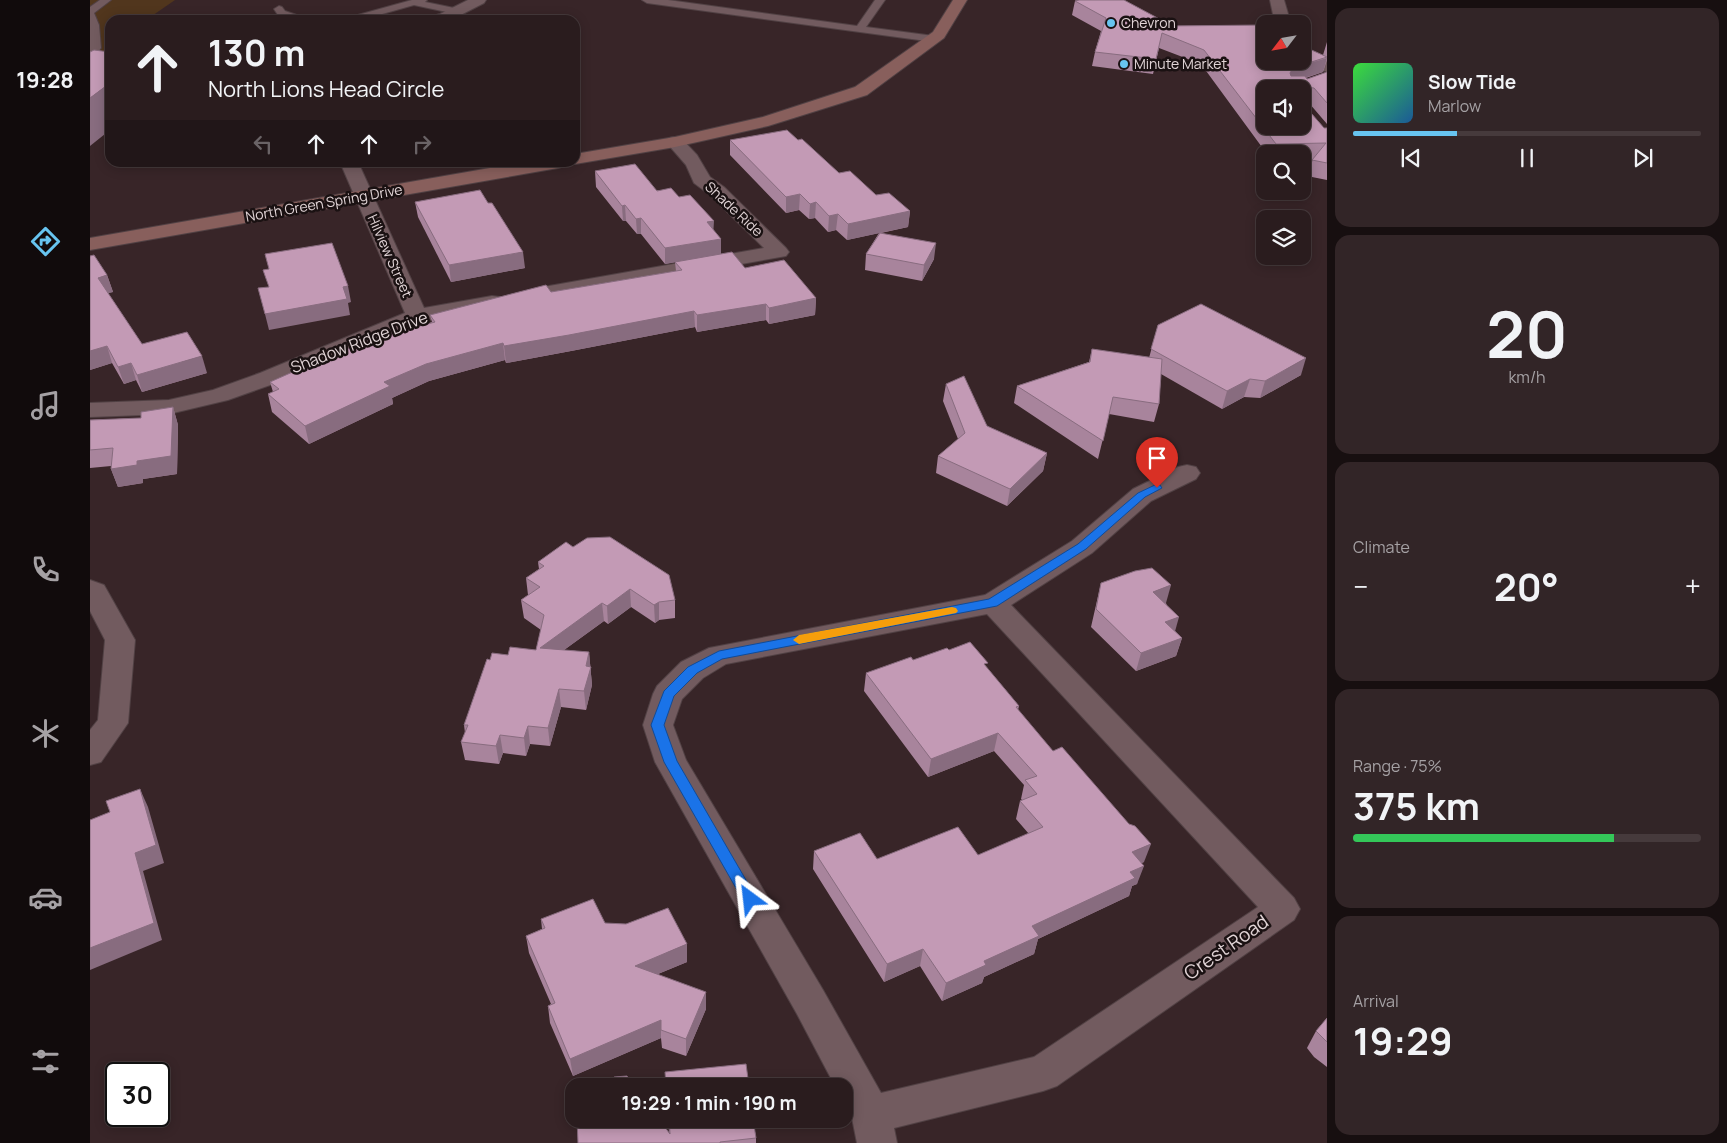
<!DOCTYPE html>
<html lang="en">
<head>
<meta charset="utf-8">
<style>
	:root { --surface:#2a1c1e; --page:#322527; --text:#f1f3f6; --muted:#a5a1a4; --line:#463a3c; --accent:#67c4f0 }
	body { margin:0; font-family:Manrope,sans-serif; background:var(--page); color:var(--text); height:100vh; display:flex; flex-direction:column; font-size:19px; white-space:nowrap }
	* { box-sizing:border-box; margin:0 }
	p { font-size:16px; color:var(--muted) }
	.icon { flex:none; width:28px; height:28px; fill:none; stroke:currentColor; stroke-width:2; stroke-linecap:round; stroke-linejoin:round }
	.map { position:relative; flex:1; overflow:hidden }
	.sheet { display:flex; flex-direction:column; gap:8px; padding:8px; background:#170f10; width:400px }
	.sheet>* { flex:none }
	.hud { position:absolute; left:15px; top:15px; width:475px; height:152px; border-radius:15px; box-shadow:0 2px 12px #0003,0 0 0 1px var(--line); background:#2a1c1e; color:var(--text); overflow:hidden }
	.needle { width:32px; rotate:239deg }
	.controls { position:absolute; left:1166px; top:15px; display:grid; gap:10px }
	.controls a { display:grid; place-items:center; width:55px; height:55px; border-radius:10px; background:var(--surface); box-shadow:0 2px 12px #0003,0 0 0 1px var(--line); font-size:25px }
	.speed { position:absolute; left:15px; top:1062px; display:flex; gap:10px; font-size:25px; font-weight:700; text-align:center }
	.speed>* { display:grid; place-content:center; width:65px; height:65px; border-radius:50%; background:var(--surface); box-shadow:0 2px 12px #0003,0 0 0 1px var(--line); line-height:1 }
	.speed .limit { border:2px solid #111; border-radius:8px; background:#fff; color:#111 }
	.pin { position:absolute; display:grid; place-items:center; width:42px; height:42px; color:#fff; margin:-51px -21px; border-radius:50% 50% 50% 0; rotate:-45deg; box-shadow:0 0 5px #0007 }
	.pin .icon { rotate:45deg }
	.me { position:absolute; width:55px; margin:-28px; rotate:330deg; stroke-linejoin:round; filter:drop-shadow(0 0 4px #0008) }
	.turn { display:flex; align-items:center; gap:18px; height:105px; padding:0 20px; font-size:22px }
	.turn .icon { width:65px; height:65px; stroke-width:2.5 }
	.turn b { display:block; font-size:35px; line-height:42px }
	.lanes { display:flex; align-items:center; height:48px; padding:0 20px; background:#0003; justify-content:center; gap:25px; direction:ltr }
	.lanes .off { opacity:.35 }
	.big { font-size:38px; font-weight:700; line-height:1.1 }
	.sheet .card { flex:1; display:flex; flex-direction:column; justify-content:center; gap:8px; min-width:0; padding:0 18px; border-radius:15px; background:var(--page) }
	.sheet .dial { align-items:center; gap:0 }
	.dial b { font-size:65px; line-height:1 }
	.song { display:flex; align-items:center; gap:15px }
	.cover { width:60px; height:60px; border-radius:8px; background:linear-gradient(135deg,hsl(120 70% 55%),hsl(210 70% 35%)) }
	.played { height:5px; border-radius:2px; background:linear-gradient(90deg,var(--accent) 30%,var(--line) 30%) }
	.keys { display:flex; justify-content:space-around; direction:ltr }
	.heat { display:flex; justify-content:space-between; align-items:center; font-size:28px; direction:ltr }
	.charge { height:8px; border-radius:4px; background:linear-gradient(90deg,#34c759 75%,var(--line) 0) }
	.trip { position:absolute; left:475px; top:1078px; width:288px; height:50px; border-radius:15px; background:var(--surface); box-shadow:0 2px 12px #0003,0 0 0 1px var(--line); font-weight:700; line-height:50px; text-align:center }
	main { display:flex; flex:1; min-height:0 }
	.dock { display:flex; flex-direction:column; width:90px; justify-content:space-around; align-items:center; background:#110b0c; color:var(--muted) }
	.dock .icon { width:35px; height:35px }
	.dock .current { color:var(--accent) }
	.dock b { font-size:22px; color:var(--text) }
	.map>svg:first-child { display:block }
</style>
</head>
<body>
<main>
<nav class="dock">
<b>19:28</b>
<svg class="icon current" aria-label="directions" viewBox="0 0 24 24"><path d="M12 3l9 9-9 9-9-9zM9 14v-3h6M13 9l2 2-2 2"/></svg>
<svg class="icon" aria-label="music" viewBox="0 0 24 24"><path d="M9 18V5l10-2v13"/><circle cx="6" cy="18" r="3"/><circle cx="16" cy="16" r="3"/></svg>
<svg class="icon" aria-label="phone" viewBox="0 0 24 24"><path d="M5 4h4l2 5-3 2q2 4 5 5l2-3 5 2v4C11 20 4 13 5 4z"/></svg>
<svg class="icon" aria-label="climate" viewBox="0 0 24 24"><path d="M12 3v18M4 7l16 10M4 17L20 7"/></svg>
<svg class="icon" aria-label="car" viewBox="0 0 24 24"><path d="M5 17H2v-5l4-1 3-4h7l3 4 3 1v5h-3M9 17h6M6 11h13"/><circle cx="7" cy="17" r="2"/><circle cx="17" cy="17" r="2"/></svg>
<svg class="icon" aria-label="filters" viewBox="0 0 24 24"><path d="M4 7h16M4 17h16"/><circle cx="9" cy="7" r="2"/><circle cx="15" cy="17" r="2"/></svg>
</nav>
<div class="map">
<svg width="1237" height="1143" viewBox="0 0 1237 1143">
	<rect width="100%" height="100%" fill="#382528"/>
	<path fill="#51361d" d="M0 0H85L56 20H20V48L0 60Z"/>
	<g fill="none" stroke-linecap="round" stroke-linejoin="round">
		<g stroke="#514144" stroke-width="2">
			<g id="lane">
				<path d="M10 0H21L4 13 9 25 11 48 4 57 0 58V7Z"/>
				<path d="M322 0H337L335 2 369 9 371 11 366 14 324 5 271 20H255L257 18Z"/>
				<path d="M552 0H578L767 26 785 0H795L776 27 844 36 849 39 844 42 557 3Z"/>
				<path d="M189 6 192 7 195 11 221 20H205L188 15 184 9Z"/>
			</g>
		</g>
		<g stroke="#514144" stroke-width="2">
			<g id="street">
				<path d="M378 0H396L394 3 361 20H336L339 17 350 14Z"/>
				<path d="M1180 0H1194L1201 24H1185Z"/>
				<path d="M1212 48 1237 60V72L1212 60Z"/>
				<path d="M585 137 591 138 607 155 620 177 634 187 696 248 699 252 696 256 459 298 451 297 448 292 451 287 459 286 674 248 620 195 604 183 596 165 576 142 579 138Z"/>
				<path d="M250 162H268L334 308 402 296 410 297 413 302 410 307 333 321 186 383 138 400 79 414 0 417V403L79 400 123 390 170 373 315 313Z"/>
				<path d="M1097 465 1106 467 1110 473 1106 479 1061 501 1002 553 921 605 1204 898 1210 909 1204 920 967 1086 953 1091 804 1128 807 1143H767L762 1118 754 1102V1086H745L707 1014 565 762 553 725 563 694 567 686 591 662 619 648 895 595 982 541 1043 489 1088 467ZM897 614 1168 907 944 1057 791 1093 733 990 596 760 583 725 592 699 613 678 636 664Z"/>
				<path d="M0 580 14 585 45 640 38 723 11 762 0 765V730L8 720 15 640 0 611Z"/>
			</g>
		</g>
		<g stroke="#514144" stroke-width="2">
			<g id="secondary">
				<path d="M863 0H877L854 38 777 95 678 126 585 147 485 164 478 162H485V154L585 137 673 117 765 87 843 32Z"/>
				<path d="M434 162H477L474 166 468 168 0 250V238Z"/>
			</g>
		</g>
		<use href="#lane" fill="#725b5f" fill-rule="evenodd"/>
		<use href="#street" fill="#725b5f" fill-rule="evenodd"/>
		<use href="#secondary" fill="#885f5c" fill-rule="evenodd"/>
	</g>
	<g fill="#a8849c">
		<path d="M985 1 1074 26 1175 61 1233 55 1237 42V60L1233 72 1216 78 1217 79 1237 72V124L1219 103 1215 102V106L1234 128H1237V180L1217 176 1223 159H1212V154H1177L1111 64 1069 48 1063 74 1002 66 1005 52 1011 31 982 15Z"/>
		<path d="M640 140H708L749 173 786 195 820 211 818 227 791 233 844 259 832 281 775 270 776 254 789 233 757 240 746 230 738 232 725 218 719 219 709 210 696 213 640 155Z"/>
		<path d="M505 171 589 197 623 230 631 239V254L655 268 726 298 725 315 679 324 676 320 607 332 605 327 481 351 416 363 415 360 339 381 302 398 303 404 219 444 182 412 178 394 183 392 180 382 342 322 340 315 461 292 586 271 585 262 575 264 551 234H547L536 221H533L506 187Z"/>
		<path d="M325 202 398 203 435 268 361 282 328 217Z"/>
		<path d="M17 275 23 292 18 293 52 344 117 373 52 392 46 380 34 384 22 363 0 370Z"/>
		<path d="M1068 325 1211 375 1170 398 1154 397 1132 409 1071 374 1069 404 1064 422 1019 414 1008 459 924 403 927 386 999 362 1002 349 1059 358Z"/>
		<path d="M856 384 897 426 957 453 953 471 917 506 846 473 848 456 868 439 853 401Z"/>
		<path d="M83 407 88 425 87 474 53 479V483L28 487 21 469V466L0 468V420L51 418Z"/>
		<path d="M483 547 585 600V618L569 620 565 623 541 607 518 624 514 621 474 650 499 652 502 685 496 710 471 707 460 746 440 744 436 756 413 753 409 764 375 760 371 742 375 733 374 725 400 660 418 655 446 650 451 630 434 618 431 600 438 595 436 578 449 569 448 562Z"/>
		<path d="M1011 583 1076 603 1085 631 1092 638 1086 656 1046 671 1001 627Z"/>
		<path d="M859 650 897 668 929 706 928 710 1054 862 1051 863 1047 884 1042 886 1039 896 948 939 944 954 894 977 892 983 852 1001 830 966 794 982 723 869 724 851 787 859 888 855 939 834 926 819 930 801 932 800 931 799 934 785 904 751 838 777 774 691 776 673Z"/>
		<path d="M451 919 515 923 597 962 568 974 616 1009 596 1056 572 1048 571 1038 483 1076 460 1023 458 1006 461 1004 439 953 436 936 452 929Z"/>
		<path d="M1237 1018V1067L1224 1057 1217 1048 1226 1031Z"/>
		<path d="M578 1119H663L666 1138V1143H488L579 1133Z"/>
	</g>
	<g fill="#886c7f">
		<path d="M1237 58 1233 72 1198 83 1200 73 1203 68Z"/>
		<path d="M20 83V130L0 146V98Z"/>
		<path d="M710 194 709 210 696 213V197Z"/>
		<path d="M726 202 725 218 719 219 720 204Z"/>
		<path d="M535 205 536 221H533L532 206Z"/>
		<path d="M820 211 818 227 757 240 758 224Z"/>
		<path d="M748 214 746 230 738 232 739 216Z"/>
		<path d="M551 218V234H547L546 219Z"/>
		<path d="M624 221 623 237 617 222Z"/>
		<path d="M631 239V255L575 264V248Z"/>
		<path d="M846 243 844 259 832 281 834 265Z"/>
		<path d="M433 252 435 268 361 282 359 265Z"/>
		<path d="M17 275 23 292 14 294 8 278Z"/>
		<path d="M258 286 261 302 258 303 260 315 179 330 175 314 253 287Z"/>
		<path d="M726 298 725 315 679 324V308Z"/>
		<path d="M676 304V320L607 332V315Z"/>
		<path d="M604 311 605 327 481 351 416 363 414 346Z"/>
		<path d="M413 343 415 360 339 381 302 398 303 404 219 444 215 426 294 382 336 364Z"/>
		<path d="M17 346 22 363 0 370V351Z"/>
		<path d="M112 356 117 373 52 392 47 375Z"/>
		<path d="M1216 358 1211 375 1170 398 1175 381Z"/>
		<path d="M41 363 46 380 34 384 28 367Z"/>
		<path d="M1160 379 1154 397 1132 409 1137 391Z"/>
		<path d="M83 407 88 425 87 474 53 479V483L28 487 21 469Z"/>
		<path d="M957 453 953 471 917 506 920 489Z"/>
		<path d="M1081 585 1076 603 1058 610 1063 592Z"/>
		<path d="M540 589 541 607 518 624 517 606Z"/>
		<path d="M569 602V620L565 623 564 605Z"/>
		<path d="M512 603 514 621 452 666 450 648Z"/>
		<path d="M1089 617 1084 635 1075 622Z"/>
		<path d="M1092 638 1086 656 1046 671 1051 653Z"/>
		<path d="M499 652 502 685 496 710 494 691 496 666Z"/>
		<path d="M469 689 471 707 460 746 458 728Z"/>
		<path d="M438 726 440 744 436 756 434 738Z"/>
		<path d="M908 733 904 751 838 777 841 759Z"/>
		<path d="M410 735 413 753 409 764 406 746Z"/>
		<path d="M50 789 58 807 74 863 53 871 72 940 0 970V948L45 853Z"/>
		<path d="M1061 844 1054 862 1036 870 1042 852Z"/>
		<path d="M1054 866 1047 884 1042 886 1039 896 948 939 944 954 894 977 892 983 852 1001 856 983 894 961 942 926 1040 872Z"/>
		<path d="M597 944V962L546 983 545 966Z"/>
		<path d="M833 949 830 966 794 982 797 964Z"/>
		<path d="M616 992V1009L596 1056V1039Z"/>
		<path d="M571 1020V1038L483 1076 480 1059Z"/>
	</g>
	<g fill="#c39ab5" stroke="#886c7f" fill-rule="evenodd">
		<path d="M989 0H1034L1075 22 1074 26 1175 25V61H1212V48L1215 47 1237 57 1203 68 1200 73 1201 76H1215L1217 79 1237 72V103L1224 88 1215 87V106L1234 128H1237V163L1222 160 1236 143 1186 144 1114 50 1072 33 1066 59 1005 52 1016 18 985 1ZM1175 89H1212V126H1175Z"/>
		<path d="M4 50 20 52V83L0 98V52Z"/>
		<path d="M697 130 708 140 712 139 749 173 760 171 786 195 799 193 820 211 758 224 748 214 739 216 726 202 720 204 710 194 696 197 640 140Z"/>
		<path d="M545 164 567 191 581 188 589 197 600 195 624 221 617 222 631 239 575 248 551 218 546 219 535 205 532 206 505 171Z"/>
		<path d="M390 190 398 203H402L433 252 359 265 325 202Z"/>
		<path d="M790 233 846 243 834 265 776 254Z"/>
		<path d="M242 243 258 286 253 287 257 299 175 314 168 288 179 287 173 270 179 269 175 254Z"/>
		<path d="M642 252 655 268 694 260 726 298 679 308 676 304 607 315 604 311 479 335 414 346 413 343 336 364 294 382 300 386 215 426 178 394 189 389 180 382 198 374 281 339 345 322 340 315 456 285 461 292 592 270 585 262Z"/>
		<path d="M4 255 17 275 8 278 52 344 97 332 112 356 47 375 41 363 28 367 17 346 0 351V256Z"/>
		<path d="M1111 304 1216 358 1175 381 1160 379 1137 391 1061 349 1068 325Z"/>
		<path d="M1002 349 1072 359 1069 404 1023 397 1013 441 927 386 1000 362Z"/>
		<path d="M874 376 897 426 957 453 920 489 848 456 875 433 856 384Z"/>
		<path d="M83 407 81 456 47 461V465L21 469 23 448 0 450V420L51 418V412Z"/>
		<path d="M520 537 579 575 585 600 569 602 564 605 540 589 517 606 512 603 450 648 499 652 496 666 501 667 494 691 469 689 458 728 438 726 434 738 410 735 406 746 371 742 378 725H374L397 659 400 660 402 653 418 655 420 647 446 650 454 615 431 600 450 587 436 578 454 566 448 562 476 542 483 547 497 538Z"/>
		<path d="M1062 568 1081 585 1063 592 1089 617 1075 622 1092 638 1051 653 1006 609 1011 583 1045 571Z"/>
		<path d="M880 642 898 663 894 664 929 706 926 707 963 751 972 747 1039 824 1045 826 1061 844 1042 852 1054 866 1040 872 1045 878 942 926 949 936 894 961 896 965 856 983 833 949 797 964 724 851 770 833 787 859 868 827 888 855 953 827 930 801 947 794 935 780 947 776 908 733 841 759 776 673 821 657 823 660 857 648 859 650Z"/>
		<path d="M50 789 66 845 45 853 64 923 0 948V820L20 812 16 801Z"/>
		<path d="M503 899 515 923 536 924 578 908 597 944 545 966 616 992 596 1039 571 1030V1020L480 1059 458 1006 465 1003 436 936 455 928 451 919Z"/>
		<path d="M1237 1018V1042L1226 1031Z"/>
		<path d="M656 1064 659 1086H576L575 1072Z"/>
		<path d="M537 1076 544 1086H519L524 1077Z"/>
		<path d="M487 1119H569L580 1134 579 1119H663L666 1138 630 1142V1143H488Z"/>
	</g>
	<path fill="#1a73e8" stroke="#114b97" d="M1067 484 1070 485 1072 488 1055 497 996 549 907 606 632 659 607 673 584 696 574 725 587 761 667 899 665 904 660 905 655 904 574 762 561 725 574 691 598 667 629 651 899 599 988 544 1048 493Z"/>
	<path fill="#f59e0b" d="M862 607 866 608 868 611 866 613 709 644 703 640 709 635Z"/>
	<g fill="#67c4f0" stroke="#1a1112" stroke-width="2">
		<circle cx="1021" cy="23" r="5"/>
		<circle cx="1034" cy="64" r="5"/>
	</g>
	<g text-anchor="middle" stroke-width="5" stroke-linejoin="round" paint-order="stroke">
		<g font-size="14" fill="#e1d4d6" stroke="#1a1112" text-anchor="start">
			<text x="1031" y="28">Chevron</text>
			<text x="1044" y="69">Minute Market</text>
		</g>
		<g font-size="14" fill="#e1d4d6" stroke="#1a1112">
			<text transform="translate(234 203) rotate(-10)" y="5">North Green Spring Drive</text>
			<text transform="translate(644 209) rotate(43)" y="5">Shade Ride</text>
			<text transform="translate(300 256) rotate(66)" y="5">Hilview Street</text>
		</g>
		<g font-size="16" fill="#e1d4d6" stroke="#1a1112">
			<text transform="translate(269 342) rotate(-21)" y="6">Shadow Ridge Drive</text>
		</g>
		<g font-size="19" fill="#e1d4d6" stroke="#1a1112">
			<text transform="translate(1136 947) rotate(-35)" y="7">Crest Road</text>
		</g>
	</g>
</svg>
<div class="controls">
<a><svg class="needle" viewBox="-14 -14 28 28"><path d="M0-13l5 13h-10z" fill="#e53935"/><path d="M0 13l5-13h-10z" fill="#a5a1a4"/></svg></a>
<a><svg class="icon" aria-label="sound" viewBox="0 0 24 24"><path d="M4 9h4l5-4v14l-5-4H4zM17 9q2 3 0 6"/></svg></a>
<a><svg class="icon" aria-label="search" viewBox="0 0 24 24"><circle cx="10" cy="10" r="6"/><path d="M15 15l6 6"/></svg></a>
<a><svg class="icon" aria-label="layers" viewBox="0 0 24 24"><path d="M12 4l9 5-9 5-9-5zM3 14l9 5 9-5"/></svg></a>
</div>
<div class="speed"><div class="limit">30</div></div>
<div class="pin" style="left:1067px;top:488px;background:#d93025"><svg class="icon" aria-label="arrive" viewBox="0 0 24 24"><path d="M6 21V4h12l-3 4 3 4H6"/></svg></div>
<svg class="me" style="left:660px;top:899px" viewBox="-20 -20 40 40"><path d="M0-17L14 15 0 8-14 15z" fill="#1a73e8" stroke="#fff" stroke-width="4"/></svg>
<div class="trip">19:29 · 1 min · 190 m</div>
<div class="hud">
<div class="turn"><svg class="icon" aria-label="ahead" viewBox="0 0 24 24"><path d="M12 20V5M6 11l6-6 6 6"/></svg><div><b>130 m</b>North Lions Head Circle</div></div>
<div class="lanes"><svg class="icon off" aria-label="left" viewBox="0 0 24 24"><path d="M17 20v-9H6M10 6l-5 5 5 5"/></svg><svg class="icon" aria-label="ahead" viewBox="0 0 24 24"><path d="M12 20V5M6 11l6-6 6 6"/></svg><svg class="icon" aria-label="ahead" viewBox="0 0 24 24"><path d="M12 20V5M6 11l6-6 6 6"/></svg><svg class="icon off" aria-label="right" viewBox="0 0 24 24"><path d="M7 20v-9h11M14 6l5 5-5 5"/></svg></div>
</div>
</div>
<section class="sheet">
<div class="card">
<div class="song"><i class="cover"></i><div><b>Slow Tide</b><p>Marlow</p></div></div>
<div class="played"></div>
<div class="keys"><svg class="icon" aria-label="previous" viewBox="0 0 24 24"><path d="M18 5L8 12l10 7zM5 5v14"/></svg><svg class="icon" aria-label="pause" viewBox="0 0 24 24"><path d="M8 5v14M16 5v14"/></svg><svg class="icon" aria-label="next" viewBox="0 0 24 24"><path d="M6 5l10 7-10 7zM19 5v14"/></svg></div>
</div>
<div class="card dial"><b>20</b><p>km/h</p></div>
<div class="card"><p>Climate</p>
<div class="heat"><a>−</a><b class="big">20°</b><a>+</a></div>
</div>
<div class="card"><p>Range · 75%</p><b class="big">375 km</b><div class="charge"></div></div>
<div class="card"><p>Arrival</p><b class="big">19:29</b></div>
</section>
</main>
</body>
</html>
